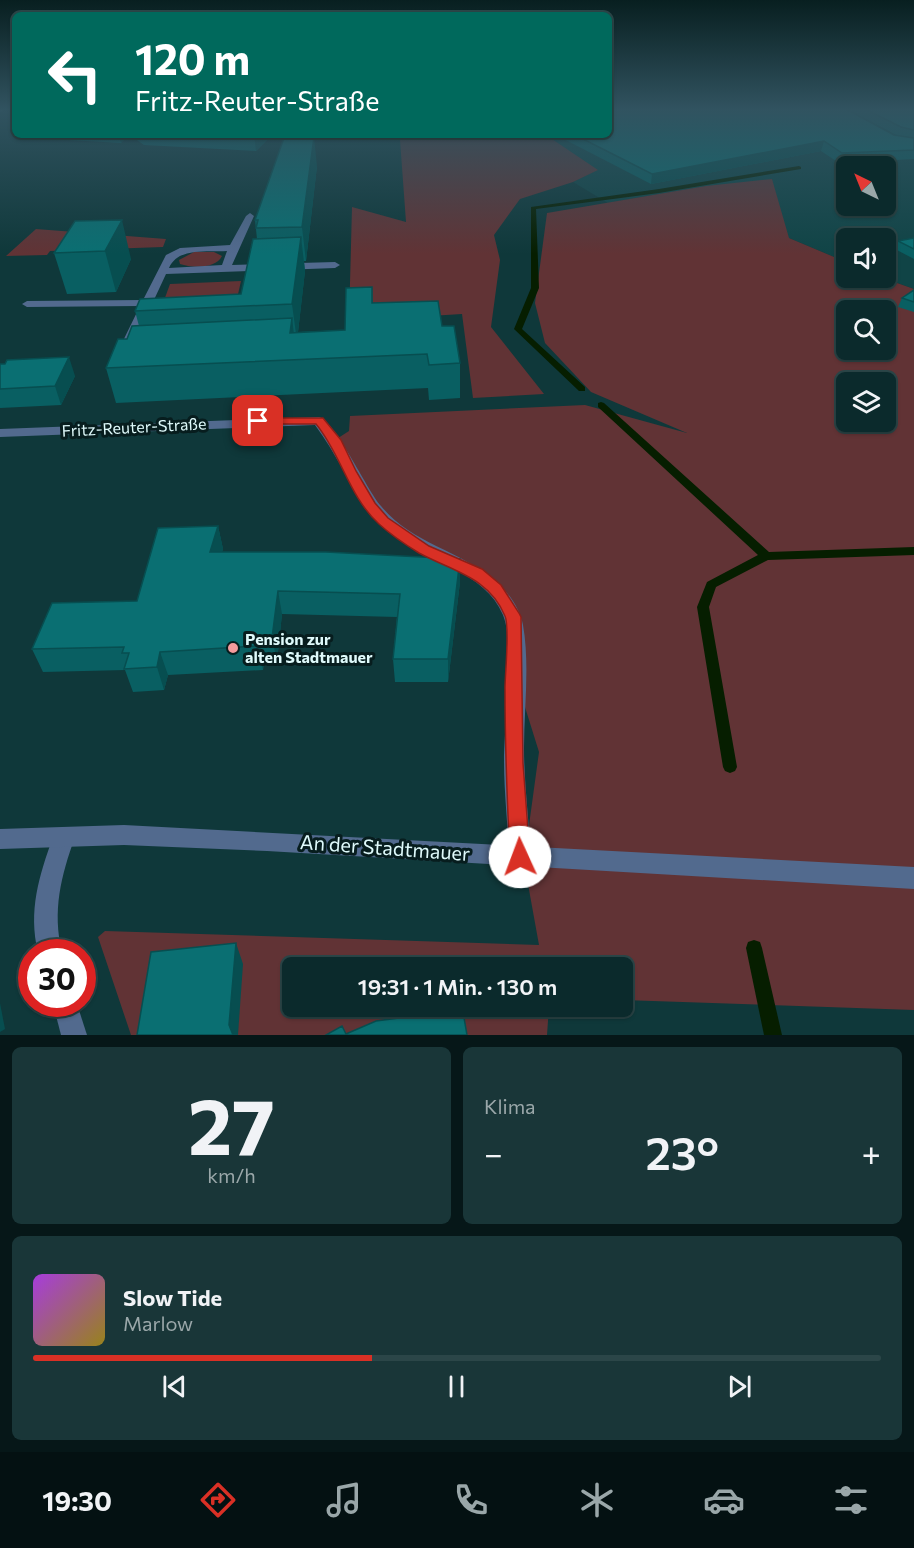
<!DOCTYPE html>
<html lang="de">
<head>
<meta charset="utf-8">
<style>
	:root { --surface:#0b2a2c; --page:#193638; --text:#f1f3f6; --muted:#9aa7a9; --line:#2b4648; --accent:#d93025 }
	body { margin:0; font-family:Commissioner,sans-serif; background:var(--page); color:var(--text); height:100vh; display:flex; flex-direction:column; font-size:22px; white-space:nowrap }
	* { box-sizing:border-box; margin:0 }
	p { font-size:20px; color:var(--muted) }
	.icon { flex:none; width:33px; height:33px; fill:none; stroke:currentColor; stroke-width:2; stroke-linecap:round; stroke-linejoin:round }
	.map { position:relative; height:1035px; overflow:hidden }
	.panel { display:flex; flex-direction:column; gap:12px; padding:12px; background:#061718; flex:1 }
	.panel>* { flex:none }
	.hud { position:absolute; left:12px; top:12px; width:600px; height:126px; border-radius:9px; box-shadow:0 2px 4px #0004,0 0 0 2px var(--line); background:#00695c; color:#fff; overflow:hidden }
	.needle { width:39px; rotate:317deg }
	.controls { position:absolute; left:836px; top:156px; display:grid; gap:12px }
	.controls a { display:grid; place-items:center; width:60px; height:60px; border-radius:9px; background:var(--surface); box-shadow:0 2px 4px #0004,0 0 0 2px var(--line); font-size:30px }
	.speed { position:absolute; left:18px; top:939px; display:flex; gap:12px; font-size:30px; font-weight:700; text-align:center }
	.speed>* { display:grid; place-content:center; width:78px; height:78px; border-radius:50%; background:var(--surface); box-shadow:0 2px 4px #0004,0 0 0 2px var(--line); line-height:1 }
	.speed .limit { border:9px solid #d22; background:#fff; color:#111 }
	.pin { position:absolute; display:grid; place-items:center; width:51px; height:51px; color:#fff; margin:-26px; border-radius:12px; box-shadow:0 3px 9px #0006 }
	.me { position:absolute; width:66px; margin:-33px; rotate:358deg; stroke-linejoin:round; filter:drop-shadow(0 0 4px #0008) }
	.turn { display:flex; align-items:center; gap:21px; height:126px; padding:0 24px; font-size:27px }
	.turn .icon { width:78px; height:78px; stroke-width:2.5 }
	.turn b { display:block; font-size:42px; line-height:51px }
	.big { font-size:45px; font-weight:600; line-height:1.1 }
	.panel .tile { flex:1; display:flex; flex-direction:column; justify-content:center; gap:9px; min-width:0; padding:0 21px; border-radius:9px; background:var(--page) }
	.panel .dial { align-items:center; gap:0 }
	.dial b { font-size:78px; line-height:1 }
	.song { display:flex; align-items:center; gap:18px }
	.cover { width:72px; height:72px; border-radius:9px; background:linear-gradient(135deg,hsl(280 70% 55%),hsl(50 70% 35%)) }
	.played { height:6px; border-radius:3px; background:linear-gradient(90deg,var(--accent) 40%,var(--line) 40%) }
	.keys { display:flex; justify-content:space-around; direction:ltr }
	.heat { display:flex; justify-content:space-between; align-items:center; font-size:33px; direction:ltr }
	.panel .tiles { flex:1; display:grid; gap:12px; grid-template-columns:1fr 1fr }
	.tile:last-child { grid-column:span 2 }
	.trip { position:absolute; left:282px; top:957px; width:351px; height:60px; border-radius:9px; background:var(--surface); box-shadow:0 2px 4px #0004,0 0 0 2px var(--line); font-weight:600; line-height:60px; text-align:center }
	.tabs { display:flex; height:96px; justify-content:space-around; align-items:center; background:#041112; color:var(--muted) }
	.tabs .icon { width:42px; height:42px }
	.tabs .active { color:var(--accent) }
	.tabs b { font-size:27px; color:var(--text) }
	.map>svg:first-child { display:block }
</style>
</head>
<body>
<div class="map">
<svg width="914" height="1035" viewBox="0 0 914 1035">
	<rect width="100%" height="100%" fill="#0f383a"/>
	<path fill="#104446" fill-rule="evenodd" d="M838 109 914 146V289L883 278 885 238H846V262L789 238 706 186 608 203 573 182 597 170 546 135H609ZM846 166H885V206H846Z"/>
	<g fill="#613335" fill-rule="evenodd">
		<path d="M482 135H546L598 170 573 182 520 199 494 235 500 260 491 327 544 394 473 398 462 314 349 321 352 207 406 222 400 140Z"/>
		<path d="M772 179 789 238 846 262V278H883L914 289V1010L623 1000 622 968H292V1006L549 1007 547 1035H131L98 937 105 931 539 945 524 862 539 752 515 675V631L496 588 384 521 335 440 349 431 350 416 585 405 687 433 591 392 545 343 535 303 547 213 706 186ZM846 310H885V350H846ZM846 382H885V422H846Z"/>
		<path d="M36 229 166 239 163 247 50 251 47 255 6 256Z"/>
		<path d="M194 252H214L222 256C216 269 192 268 180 264L179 260Z"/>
		<path d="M241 281 236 303 162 306 170 284Z"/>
	</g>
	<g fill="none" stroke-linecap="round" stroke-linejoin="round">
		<g fill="#061e00" fill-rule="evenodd">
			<path d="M799 166 801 167V169L659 193 536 209 539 288 522 329 585 387V391H579L514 329 531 288V207L659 189Z"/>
			<path d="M601 402 604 403 769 552 914 547V555L768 560 716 587 709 607 737 767 735 771 730 773 725 771 723 767 697 607 707 582 758 555 598 407V403Z"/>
			<path d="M754 940 760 942 762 948 782 1035H764L746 948 748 942Z"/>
		</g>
		<g fill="#526a8e" fill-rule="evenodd">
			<path d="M250 213 254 216 232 265 335 262 340 265 335 268 166 274 133 345 127 348 121 345 140 306 27 307 22 304 27 301 143 300 166 255 180 248 230 245 246 216ZM227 251 222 265 169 268C178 247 207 252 227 251Z"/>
			<path d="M319 417C335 421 367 490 381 506 411 543 459 550 494 580 507 590 520 608 523 625 530 665 524 708 524 748 524 784 529 821 531 857L528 864 520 867 512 864 509 857C508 825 504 793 504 761 504 726 515 644 503 615 485 571 428 563 394 536 357 507 343 462 315 425L0 437V429Z"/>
			<path d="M64 827 72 830 75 837C61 876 52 911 62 952H38C28 911 39 876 53 837L56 830Z"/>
			<path d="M53 1004H77L87 1035H61Z"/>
		</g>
		<g fill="#526a8e" fill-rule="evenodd">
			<path d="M0 109H6L0 112Z"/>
			<path d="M124 825 914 867V889L267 851 124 845 0 849V829Z"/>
		</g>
	</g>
	<g fill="#095f62" fill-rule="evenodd">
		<path d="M609 109H914V159L839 163 821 151 651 184 556 135H609ZM862 117 896 135H894Z"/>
		<path d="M32 135H128L121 143 33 138Z"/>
		<path d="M130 135H272L256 151 144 145Z"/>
		<path d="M317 166 306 261H304L305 271 298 332 345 330 372 287 373 303 442 326 460 363V398L429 400 428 388 116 403 106 368 127 339 139 326 135 311 241 294 257 239 255 220Z"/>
		<path d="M75 221 131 259 116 292 67 294 54 253Z"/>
		<path d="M914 238V259L895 249 898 241Z"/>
		<path d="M914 290V312L898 307 902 298Z"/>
		<path d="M0 364 75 376 61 405 0 408Z"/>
		<path d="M218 526 223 549 222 552 460 559V582L448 682H395L393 659 397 617 282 614 277 661 264 662 263 670 168 675 164 690 133 692 125 670 43 672 32 649 137 601Z"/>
	</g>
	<g fill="#074e50">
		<path d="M119 135H128L121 143Z"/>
		<path d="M254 135H272L256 151Z"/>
		<path d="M314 137 317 166 306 261 302 227Z"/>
		<path d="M824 141 821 151 651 184 652 174Z"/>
		<path d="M122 220 131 259 116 292 105 251Z"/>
		<path d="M301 237 305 271 297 341 292 304Z"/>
		<path d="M292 318 296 351 290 333Z"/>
		<path d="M69 357 75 376 61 405 55 386Z"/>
		<path d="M218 526 223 549 215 575 210 552Z"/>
		<path d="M460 559V582L448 682V659Z"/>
		<path d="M278 591 282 614 277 661 272 638Z"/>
		<path d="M259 639 264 662 263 670 258 646Z"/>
		<path d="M160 652 168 675 164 690 157 667Z"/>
		<path d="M236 943 243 964 238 1035H233L229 1025Z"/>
		<path d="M0 1003 5 1029 0 1032Z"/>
	</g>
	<g fill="#0a6f72" stroke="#074e50" stroke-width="1.5">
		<path d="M609 109H846L894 135 914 138V150L842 153 824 141 652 174 575 135H609Z"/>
		<path d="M865 109H914V130L901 127Z"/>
		<path d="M285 135 314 137 302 227 256 228 258 220H255Z"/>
		<path d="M122 220 105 251 54 253 75 221Z"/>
		<path d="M301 237 292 304 135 311 140 299 241 294 253 239Z"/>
		<path d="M914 238V249L898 241Z"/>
		<path d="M372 287V303L438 301 442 326H454L460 363 429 365 427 354 106 368 118 339H127L132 326 292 318 290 333 345 330 346 288Z"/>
		<path d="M914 290V302L902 298Z"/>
		<path d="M69 357 55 386 0 389V364H5L7 360Z"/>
		<path d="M218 526 210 552H326L460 559 448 659H393L400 594 278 591 272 638 259 639 258 646 160 652 157 667 124 669 129 653H122L124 647 32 649 52 603 137 601 158 528Z"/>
		<path d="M236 943 229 1025 233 1035H137L151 952Z"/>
		<path d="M437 1006V1010L456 1006H462L467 1035H326L342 1026 346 1034 376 1021 406 1017 405 1007Z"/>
	</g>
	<linearGradient id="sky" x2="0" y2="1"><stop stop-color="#081f20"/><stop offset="0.43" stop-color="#315360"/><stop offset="1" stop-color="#315360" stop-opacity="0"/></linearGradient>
	<rect width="914" height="254" fill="url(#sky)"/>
	<path fill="#d93025" stroke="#8d1f18" stroke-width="1.5" d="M258 418H323L341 440 356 471 375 503 388 518 429 546 482 569 501 585 519 613 521 617 523 763 530 857 527 863 520 866 513 863 510 857C507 800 505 745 505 688 505 673 510 627 505 616 489 577 452 571 419 553 406 545 390 534 379 524 349 497 341 454 316 424H254V419Z"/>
	<circle fill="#f59b9d" stroke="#071d1e" stroke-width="2" cx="233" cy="648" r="6"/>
	<g text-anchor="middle" stroke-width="6" stroke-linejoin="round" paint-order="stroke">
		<g font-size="16" fill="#dffafb" stroke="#071d1e">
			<text transform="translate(134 427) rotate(-3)" y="6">Fritz-Reuter-Straße</text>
		</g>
		<g font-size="16" font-weight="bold" fill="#dffafb" stroke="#071d1e" text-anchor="start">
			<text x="245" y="645">Pension zur<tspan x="245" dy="18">alten Stadtmauer</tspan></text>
		</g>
		<g font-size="20" fill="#dffafb" stroke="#071d1e">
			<text transform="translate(385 848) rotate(4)" y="7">An der Stadtmauer</text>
		</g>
	</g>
</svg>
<div class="controls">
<a><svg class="needle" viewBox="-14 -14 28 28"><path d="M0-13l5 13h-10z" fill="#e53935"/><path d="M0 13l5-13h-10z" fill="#9aa7a9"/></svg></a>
<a><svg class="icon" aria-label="sound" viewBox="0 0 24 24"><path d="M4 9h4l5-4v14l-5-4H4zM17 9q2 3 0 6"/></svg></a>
<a><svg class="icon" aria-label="search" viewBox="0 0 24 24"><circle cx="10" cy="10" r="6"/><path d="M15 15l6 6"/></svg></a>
<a><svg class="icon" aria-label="layers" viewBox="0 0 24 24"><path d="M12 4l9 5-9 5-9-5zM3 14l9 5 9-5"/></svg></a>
</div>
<div class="speed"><div class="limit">30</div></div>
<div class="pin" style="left:258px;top:421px;background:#d93025"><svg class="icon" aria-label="arrive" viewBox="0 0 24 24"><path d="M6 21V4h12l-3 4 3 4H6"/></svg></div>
<svg class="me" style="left:520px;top:857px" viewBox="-20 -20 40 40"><circle r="19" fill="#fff"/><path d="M0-13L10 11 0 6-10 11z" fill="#d93025"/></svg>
<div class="trip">19:31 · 1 Min. · 130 m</div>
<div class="hud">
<div class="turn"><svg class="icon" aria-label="left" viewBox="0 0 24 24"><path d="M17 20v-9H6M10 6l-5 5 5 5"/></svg><div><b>120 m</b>Fritz-Reuter-Straße</div></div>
</div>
</div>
<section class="panel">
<div class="tiles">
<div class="tile dial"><b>27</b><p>km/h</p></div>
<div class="tile"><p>Klima</p>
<div class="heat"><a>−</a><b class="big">23°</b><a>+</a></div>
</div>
<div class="tile">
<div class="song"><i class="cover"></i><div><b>Slow Tide</b><p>Marlow</p></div></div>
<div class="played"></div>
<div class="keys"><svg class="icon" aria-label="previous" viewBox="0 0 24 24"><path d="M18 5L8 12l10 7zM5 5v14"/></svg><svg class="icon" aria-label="pause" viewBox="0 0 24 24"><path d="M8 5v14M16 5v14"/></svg><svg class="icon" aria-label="next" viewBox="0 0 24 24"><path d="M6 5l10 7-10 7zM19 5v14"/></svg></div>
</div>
</div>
</section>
<nav class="tabs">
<b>19:30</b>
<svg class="icon active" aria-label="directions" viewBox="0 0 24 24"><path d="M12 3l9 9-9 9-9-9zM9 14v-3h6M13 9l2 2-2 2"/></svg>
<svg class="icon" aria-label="music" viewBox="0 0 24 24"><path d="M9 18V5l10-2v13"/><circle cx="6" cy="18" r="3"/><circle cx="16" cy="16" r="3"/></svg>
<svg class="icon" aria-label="phone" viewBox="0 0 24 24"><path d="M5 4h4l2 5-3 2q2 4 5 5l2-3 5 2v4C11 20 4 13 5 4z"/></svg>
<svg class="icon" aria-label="climate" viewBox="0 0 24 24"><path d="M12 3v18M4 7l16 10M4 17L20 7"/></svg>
<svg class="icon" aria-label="car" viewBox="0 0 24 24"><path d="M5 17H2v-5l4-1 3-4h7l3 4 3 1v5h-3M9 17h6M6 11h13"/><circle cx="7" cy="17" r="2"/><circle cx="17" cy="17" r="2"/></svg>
<svg class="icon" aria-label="filters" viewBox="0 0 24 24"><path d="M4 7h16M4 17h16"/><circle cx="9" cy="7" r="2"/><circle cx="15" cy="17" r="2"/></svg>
</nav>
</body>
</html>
